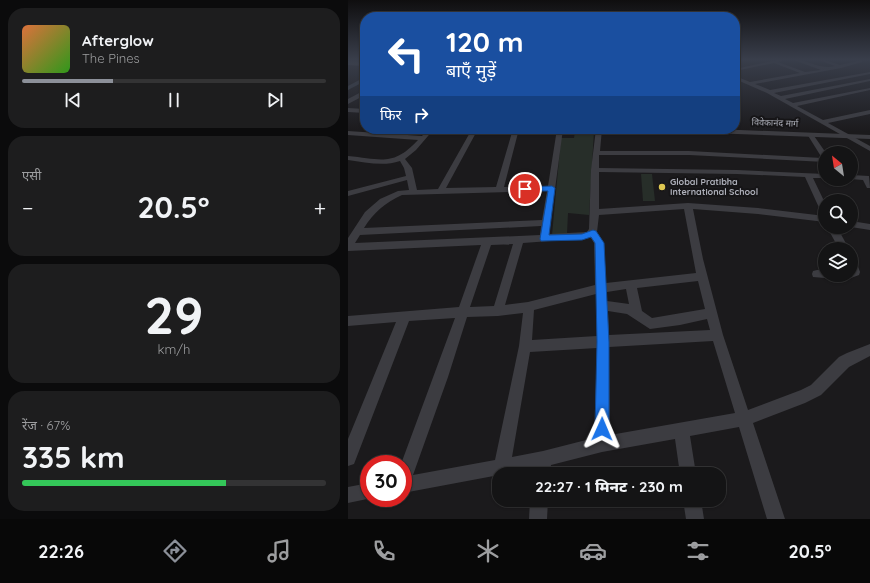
<!DOCTYPE html>
<html lang="hi">
<head>
<meta charset="utf-8">
<style>
	:root { --surface:#141415; --page:#1d1d1e; --text:#f1f3f6; --muted:#9d9ea0; --line:#333334; --accent:#8c9099 }
	body { margin:0; font-family:Quicksand,"Noto Sans Devanagari",sans-serif; background:var(--page); color:var(--text); height:100vh; display:flex; flex-direction:column; font-size:15px; white-space:nowrap }
	* { box-sizing:border-box; margin:0 }
	p { font-size:13px; color:var(--muted) }
	.icon { flex:none; width:22px; height:22px; fill:none; stroke:currentColor; stroke-width:2; stroke-linecap:round; stroke-linejoin:round }
	.map { position:relative; flex:1; overflow:hidden }
	.panel { display:flex; flex-direction:column; gap:8px; padding:8px; background:#0b0b0c; width:348px }
	.panel>* { flex:none }
	.top-card { position:absolute; left:12px; top:12px; width:380px; height:122px; border-radius:16px; box-shadow:0 1px 3px #0004,0 0 0 1px var(--line); background:#1a4fa0; color:#fff; overflow:hidden }
	.needle { width:26px; rotate:330deg }
	.controls { position:absolute; left:470px; top:146px; display:grid; gap:8px }
	.controls a { display:grid; place-items:center; width:40px; height:40px; border-radius:50%; background:var(--surface); box-shadow:0 1px 3px #0004,0 0 0 1px var(--line); font-size:20px }
	.speed { position:absolute; left:12px; top:455px; display:flex; gap:8px; font-size:20px; font-weight:700; text-align:center }
	.speed>* { display:grid; place-content:center; width:52px; height:52px; border-radius:50%; background:var(--surface); box-shadow:0 1px 3px #0004,0 0 0 1px var(--line); line-height:1 }
	.speed .limit { border:6px solid #d22; background:#fff; color:#111 }
	.pin { position:absolute; display:grid; place-items:center; width:34px; height:34px; color:#fff; margin:-17px; border:2px solid #fff; border-radius:50%; box-shadow:0 1px 4px #0007 }
	.me { position:absolute; width:44px; margin:-22px; rotate:1deg; stroke-linejoin:round; filter:drop-shadow(0 0 3px #0008) }
	.turn { display:flex; align-items:center; gap:14px; height:84px; padding:0 20px; font-size:18px }
	.turn .icon { width:52px; height:52px; stroke-width:2.5 }
	.turn b { display:block; font-size:28px; line-height:34px }
	.then { display:flex; align-items:center; height:38px; padding:0 20px; background:#0003; gap:8px; font-size:15px }
	.big { font-size:30px; font-weight:800; line-height:1.1 }
	.panel .widget { flex:1; display:flex; flex-direction:column; justify-content:center; gap:6px; min-width:0; padding:0 14px; border-radius:16px; background:var(--page) }
	.panel .dial { align-items:center; gap:0 }
	.dial b { font-size:52px; line-height:1 }
	.song { display:flex; align-items:center; gap:12px }
	.cover { width:48px; height:48px; border-radius:6px; background:linear-gradient(135deg,hsl(20 70% 55%),hsl(110 70% 35%)) }
	.played { height:4px; border-radius:2px; background:linear-gradient(90deg,var(--accent) 30%,var(--line) 30%) }
	.keys { display:flex; justify-content:space-around; direction:ltr }
	.heat { display:flex; justify-content:space-between; align-items:center; font-size:22px; direction:ltr }
	.charge { height:6px; border-radius:3px; background:linear-gradient(90deg,#34c759 67%,var(--line) 0) }
	.trip { position:absolute; left:144px; top:467px; width:234px; height:40px; border-radius:16px; background:var(--surface); box-shadow:0 1px 3px #0004,0 0 0 1px var(--line); font-weight:800; line-height:40px; text-align:center }
	.tabs { display:flex; height:64px; justify-content:space-around; align-items:center; background:#080808; color:var(--muted) }
	.tabs .icon { width:28px; height:28px }
	.tabs .current { color:var(--accent) }
	.tabs b { font-size:18px; color:var(--text) }
	main { display:flex; flex:1; min-height:0 }
	.map>svg:first-child { display:block }
</style>
</head>
<body>
<main>
<section class="panel">
<div class="widget">
<div class="song"><i class="cover"></i><div><b>Afterglow</b><p>The Pines</p></div></div>
<div class="played"></div>
<div class="keys"><svg class="icon" aria-label="previous" viewBox="0 0 24 24"><path d="M18 5L8 12l10 7zM5 5v14"/></svg><svg class="icon" aria-label="pause" viewBox="0 0 24 24"><path d="M8 5v14M16 5v14"/></svg><svg class="icon" aria-label="next" viewBox="0 0 24 24"><path d="M6 5l10 7-10 7zM19 5v14"/></svg></div>
</div>
<div class="widget"><p>एसी</p>
<div class="heat"><a>−</a><b class="big">20.5°</b><a>+</a></div>
</div>
<div class="widget dial"><b>29</b><p>km/h</p></div>
<div class="widget"><p>रेंज · 67%</p><b class="big">335 km</b><div class="charge"></div></div>
</section>
<div class="map">
<svg width="522" height="519" viewBox="0 0 522 519">
	<rect width="100%" height="100%" fill="#1b1a1c"/>
	<g fill="#272e29">
		<path d="M227 131H246L241 215 220 213 219 234 204 235 213 138H226Z"/>
		<path d="M293 174H304L307 201H295Z"/>
	</g>
	<g fill="none" stroke-linecap="round" stroke-linejoin="round">
		<path fill="#363b44" fill-rule="evenodd" d="M17 77V81L0 90V86Z"/>
		<g fill="#3c3c41" fill-rule="evenodd">
			<path d="M433 59H442L430 62 457 72 473 70 443 59C459 59 471 70 487 66L468 59H474L492 65 514 60V62L493 68 407 84 422 90 522 72V74L426 93 433 96 522 79V81L437 99 445 103 522 88V90L449 106 475 120 522 110V114L480 123 522 146V151L419 93 387 79V76L402 82 452 73 426 63 387 71V69Z"/>
			<path d="M80 129H86L68 150 57 159 64 168 69 190 90 189 124 129H130L98 188 148 187 165 129H171L156 187 200 186 209 129H215L201 234 239 232 241 229 243 170 248 129H254L252 151H341L474 158 459 134 464 133 478 153 477 162 341 155H251V168L389 170 477 174V178H465L477 203V215L473 212 457 177 389 174 251 172V209L340 203 410 208 477 216V222L410 214 345 209 355 259 375 335 400 410 453 390 463 385 491 357 499 353 522 344V356L501 367 473 395 457 403 405 423 437 519H419L391 427 342 436 348 474H332L327 439 254 452 203 465 202 474H186V469L151 474V475L55 493V464H53L107 318 61 321 6 464 0 466V439L48 322 0 326V316L111 307 133 245 0 251V238L17 212 32 199 50 191 61 190 59 180 0 196V191L58 176 56 168 52 161C35 167 17 162 0 160V156C33 159 45 167 70 140L0 135V131L74 136ZM199 191 194 220 16 228C26 212 37 203 54 195ZM336 209 348 273 258 283 256 243 249 232 251 215ZM193 226 192 235 7 243 12 235ZM243 238 246 243 247 285 180 302 157 305 175 243ZM165 244 146 306 122 307 143 245ZM350 281 357 309 304 318 294 311 289 288ZM278 289 281 304 259 301V292ZM248 294 249 336 184 340 186 310ZM260 311 279 314 302 329 332 325 359 319 362 330 261 335ZM175 313 171 346 147 460 65 475 100 377 119 317 150 316ZM365 341 387 413 262 435 261 347ZM249 348 246 438 195 451 164 457 182 352Z"/>
			<path d="M503 175 521 176 522 188H519L515 180 502 179Z"/>
			<path d="M503 221 522 224V230L503 227Z"/>
			<path d="M479 227H489L501 249H491Z"/>
			<path d="M503 257 507 258 512 272 511 275 503 278 498 275H503Z"/>
			<path d="M469 270H477V275H482L477 278 465 277 464 274 465 271Z"/>
			<path d="M21 483V498H24L0 503V487Z"/>
			<path d="M182 500H200L199 519H181Z"/>
			<path d="M335 500H353L356 519H338Z"/>
		</g>
		<g fill="#3c3c41" fill-rule="evenodd">
			<path d="M17 90V95L0 104V99Z"/>
			<path d="M0 108 17 109V113L0 112Z"/>
			<path d="M303 129H367L522 135V139L307 131Z"/>
		</g>
		<path fill="#4a4b51" fill-rule="evenodd" d="M0 61 17 62V66L0 65Z"/>
	</g>
	<linearGradient id="sky" x2="0" y2="1"><stop stop-color="#0f0e0f"/><stop offset="0.45" stop-color="#393e4b"/><stop offset="1" stop-color="#393e4b" stop-opacity="0"/></linearGradient>
	<rect width="522" height="132" fill="url(#sky)"/>
	<path fill="#1a73e8" stroke="#114b97" d="M204 186 207 188 201 235 234 234 245 230 248 231 256 243 261 342V429L259 434 254 436 249 434 247 429 249 342 247 243 243 237 234 240 193 241 192 239 200 191H177L174 189 177 187Z"/>
	<circle fill="#dec751" stroke="#161517" stroke-width="1.5" cx="314" cy="187" r="4"/>
	<g text-anchor="middle" stroke-width="4" stroke-linejoin="round" paint-order="stroke">
		<g font-size="9" fill="#aeb0ba" stroke="#161517">
			<text transform="translate(427 123) rotate(2)" y="3">विवेकानंद मार्ग</text>
		</g>
		<g font-size="9" font-weight="bold" fill="#aeb0ba" stroke="#161517" text-anchor="start">
			<text x="322" y="185">Global Pratibha<tspan x="322" dy="10">International School</tspan></text>
		</g>
	</g>
</svg>
<div class="controls">
<a><svg class="needle" viewBox="-14 -14 28 28"><path d="M0-13l5 13h-10z" fill="#e53935"/><path d="M0 13l5-13h-10z" fill="#9d9ea0"/></svg></a>
<a><svg class="icon" aria-label="search" viewBox="0 0 24 24"><circle cx="10" cy="10" r="6"/><path d="M15 15l6 6"/></svg></a>
<a><svg class="icon" aria-label="layers" viewBox="0 0 24 24"><path d="M12 4l9 5-9 5-9-5zM3 14l9 5 9-5"/></svg></a>
</div>
<div class="speed"><div class="limit">30</div></div>
<div class="pin" style="left:177px;top:189px;background:#d93025"><svg class="icon" aria-label="arrive" viewBox="0 0 24 24"><path d="M6 21V4h12l-3 4 3 4H6"/></svg></div>
<svg class="me" style="left:254px;top:429px" viewBox="-20 -20 40 40"><path d="M0-17L14 15 0 8-14 15z" fill="#1a73e8" stroke="#fff" stroke-width="4"/></svg>
<div class="trip">22:27 · 1 मिनट · 230 m</div>
<div class="top-card">
<div class="turn"><svg class="icon" aria-label="left" viewBox="0 0 24 24"><path d="M17 20v-9H6M10 6l-5 5 5 5"/></svg><div><b>120 m</b>बाएँ मुड़ें</div></div>
<div class="then">फिर<svg class="icon" aria-label="right" viewBox="0 0 24 24"><path d="M7 20v-9h11M14 6l5 5-5 5"/></svg></div>
</div>
</div>
</main>
<nav class="tabs">
<b>22:26</b>
<svg class="icon current" aria-label="directions" viewBox="0 0 24 24"><path d="M12 3l9 9-9 9-9-9zM9 14v-3h6M13 9l2 2-2 2"/></svg>
<svg class="icon" aria-label="music" viewBox="0 0 24 24"><path d="M9 18V5l10-2v13"/><circle cx="6" cy="18" r="3"/><circle cx="16" cy="16" r="3"/></svg>
<svg class="icon" aria-label="phone" viewBox="0 0 24 24"><path d="M5 4h4l2 5-3 2q2 4 5 5l2-3 5 2v4C11 20 4 13 5 4z"/></svg>
<svg class="icon" aria-label="climate" viewBox="0 0 24 24"><path d="M12 3v18M4 7l16 10M4 17L20 7"/></svg>
<svg class="icon" aria-label="car" viewBox="0 0 24 24"><path d="M5 17H2v-5l4-1 3-4h7l3 4 3 1v5h-3M9 17h6M6 11h13"/><circle cx="7" cy="17" r="2"/><circle cx="17" cy="17" r="2"/></svg>
<svg class="icon" aria-label="filters" viewBox="0 0 24 24"><path d="M4 7h16M4 17h16"/><circle cx="9" cy="7" r="2"/><circle cx="15" cy="17" r="2"/></svg>
<b>20.5°</b>
</nav>
</body>
</html>
